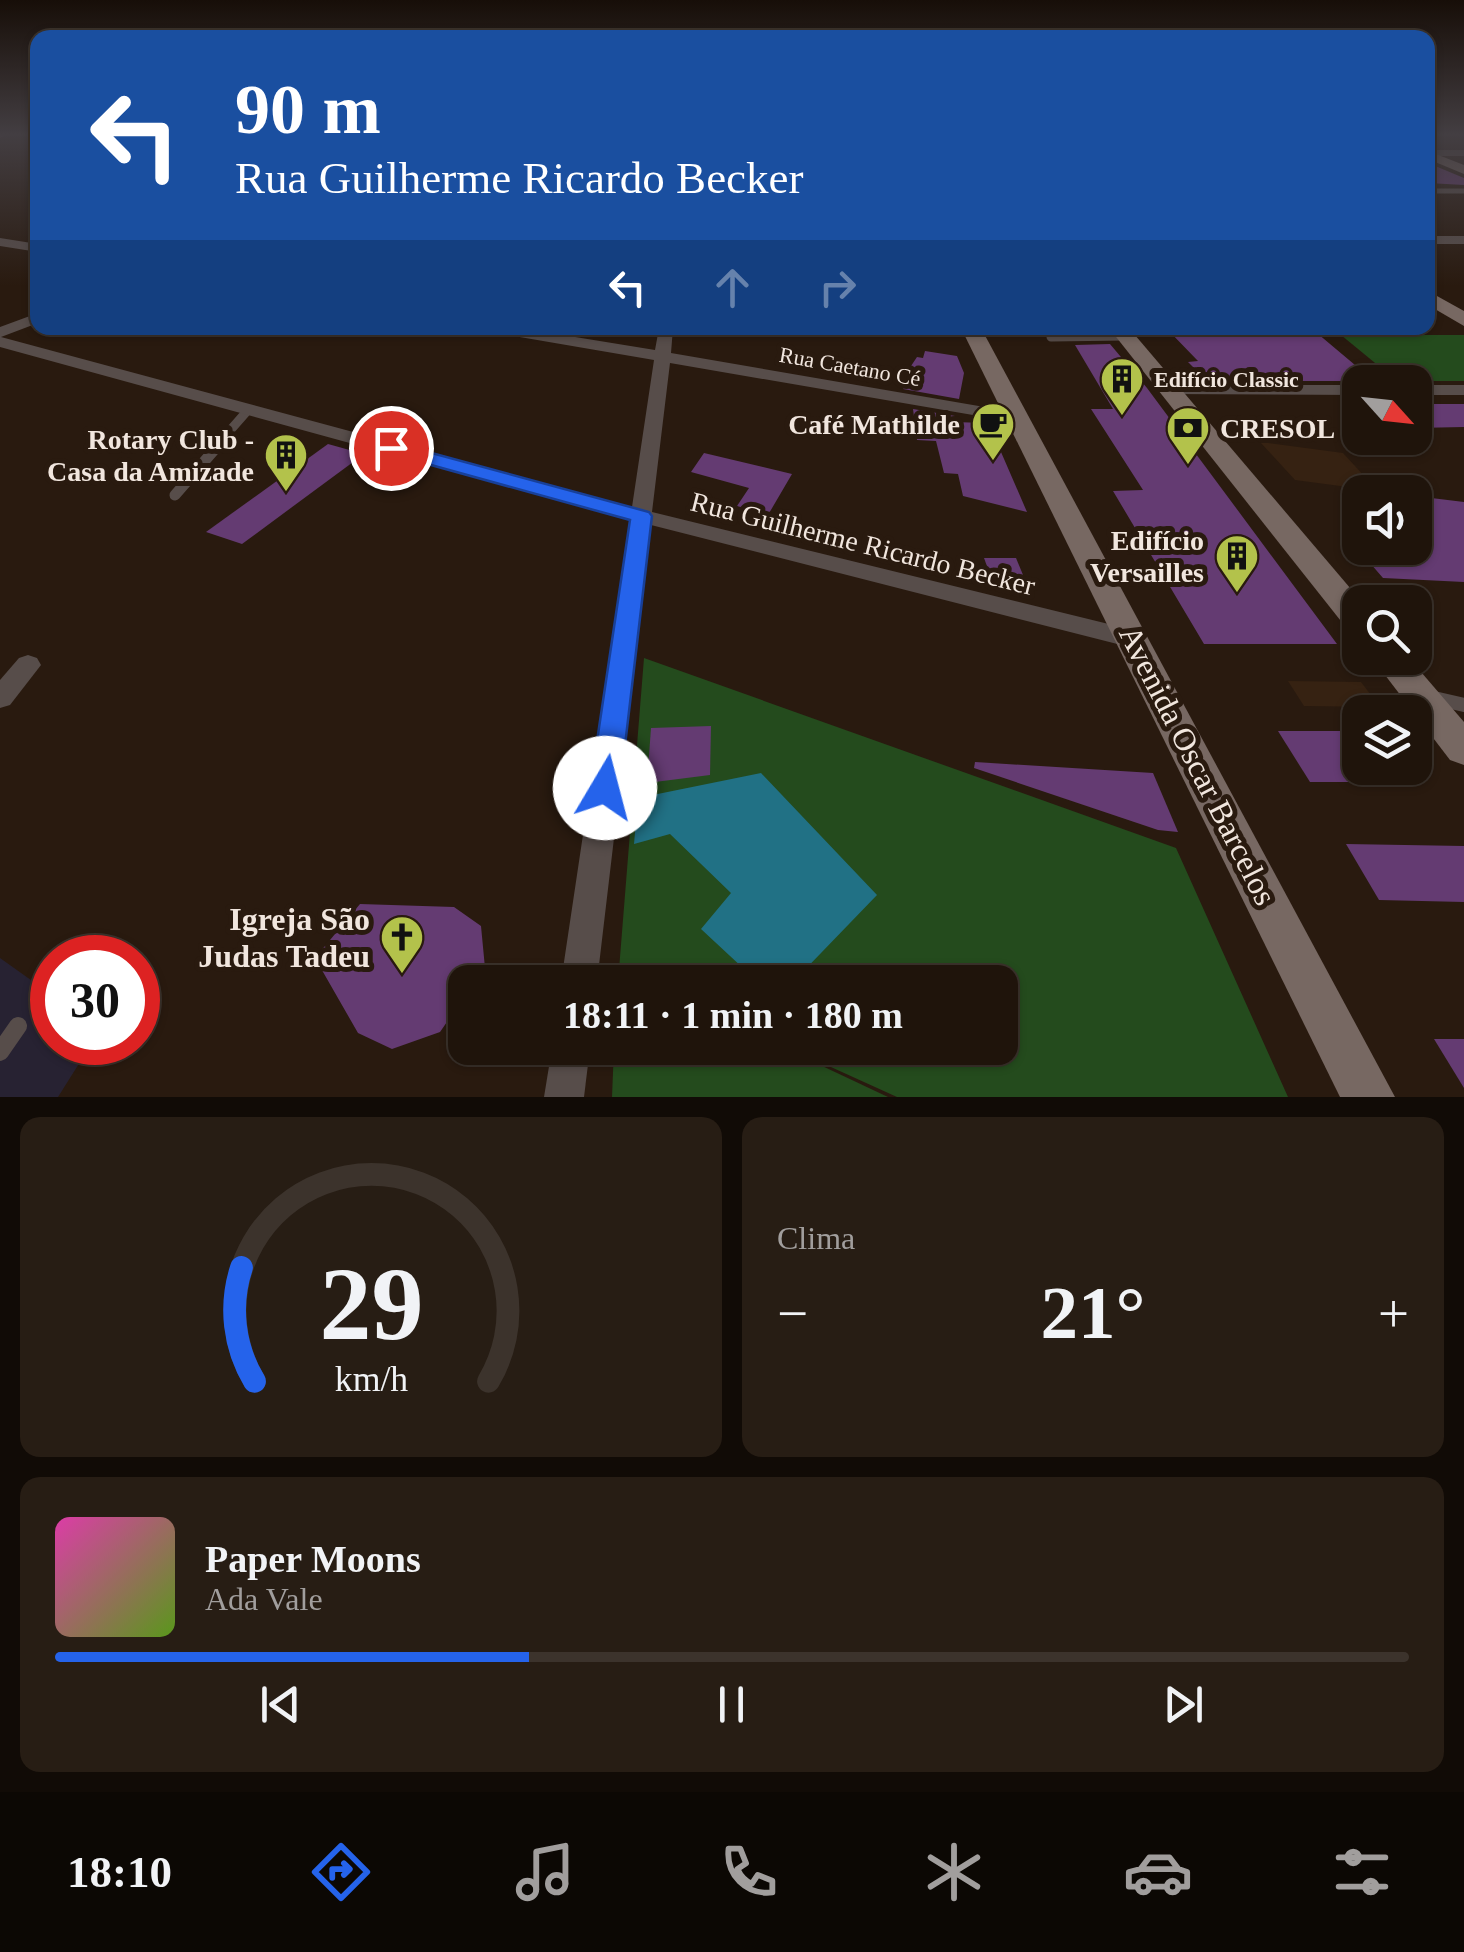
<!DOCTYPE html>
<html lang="pt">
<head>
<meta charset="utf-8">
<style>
	:root { --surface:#1f140b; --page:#271d14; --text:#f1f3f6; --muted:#a19e9d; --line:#3c332c; --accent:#2563eb }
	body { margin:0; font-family:Georgia,serif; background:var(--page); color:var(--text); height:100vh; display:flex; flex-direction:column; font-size:38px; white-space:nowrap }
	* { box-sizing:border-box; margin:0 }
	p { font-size:32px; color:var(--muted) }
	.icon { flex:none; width:55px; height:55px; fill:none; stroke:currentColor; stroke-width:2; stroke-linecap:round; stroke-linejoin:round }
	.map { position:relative; height:1097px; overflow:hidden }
	.panel { display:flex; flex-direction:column; gap:20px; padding:20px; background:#110b06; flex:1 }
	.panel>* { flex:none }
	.top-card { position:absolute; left:30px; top:30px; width:1405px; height:305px; border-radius:20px; box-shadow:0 2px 8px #0004,0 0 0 2px var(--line); background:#1a4fa0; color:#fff; overflow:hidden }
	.needle { width:65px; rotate:117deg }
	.tools { position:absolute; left:1342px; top:365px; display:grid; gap:20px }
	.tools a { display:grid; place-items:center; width:90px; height:90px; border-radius:20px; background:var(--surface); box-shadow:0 2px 8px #0004,0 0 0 2px var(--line); font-size:50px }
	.speed { position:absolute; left:30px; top:935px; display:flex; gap:20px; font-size:50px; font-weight:700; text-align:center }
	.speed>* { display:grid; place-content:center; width:130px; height:130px; border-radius:50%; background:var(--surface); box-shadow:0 2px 8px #0004,0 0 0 2px var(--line); line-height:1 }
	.speed .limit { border:15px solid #d22; background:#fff; color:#111 }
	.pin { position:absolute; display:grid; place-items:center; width:85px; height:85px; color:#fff; margin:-42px; border:5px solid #fff; border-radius:50%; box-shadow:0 2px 10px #0007 }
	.me { position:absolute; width:110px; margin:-55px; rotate:8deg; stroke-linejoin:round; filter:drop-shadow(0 0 8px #0008) }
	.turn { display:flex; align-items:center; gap:35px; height:210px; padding:0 40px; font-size:45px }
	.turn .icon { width:130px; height:130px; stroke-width:2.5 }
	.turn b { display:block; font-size:70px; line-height:85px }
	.lanes { display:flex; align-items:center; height:95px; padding:0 40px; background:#0003; justify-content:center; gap:50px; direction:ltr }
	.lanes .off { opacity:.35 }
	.big { font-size:75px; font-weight:700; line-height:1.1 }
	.panel .tile { flex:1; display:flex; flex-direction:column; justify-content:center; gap:15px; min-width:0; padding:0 35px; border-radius:20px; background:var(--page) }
	.panel .dial { align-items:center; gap:0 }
	.dial svg { height:260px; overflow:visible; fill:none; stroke:var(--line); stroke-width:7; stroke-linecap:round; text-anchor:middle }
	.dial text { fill:var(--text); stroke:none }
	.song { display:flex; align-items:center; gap:30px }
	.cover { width:120px; height:120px; border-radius:15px; background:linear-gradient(135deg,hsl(320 70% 55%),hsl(90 70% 35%)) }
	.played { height:10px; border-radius:5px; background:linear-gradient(90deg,var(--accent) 35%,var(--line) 35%) }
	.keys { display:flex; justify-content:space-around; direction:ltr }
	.heat { display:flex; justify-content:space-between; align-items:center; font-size:55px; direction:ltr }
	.panel .tiles { flex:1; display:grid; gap:20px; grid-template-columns:1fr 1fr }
	.tile:last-child { grid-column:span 2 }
	.trip { position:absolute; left:448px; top:965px; width:570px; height:100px; border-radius:20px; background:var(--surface); box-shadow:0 2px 8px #0004,0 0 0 2px var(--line); font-weight:700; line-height:100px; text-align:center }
	.tabs { display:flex; height:160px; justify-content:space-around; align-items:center; background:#0c0804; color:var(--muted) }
	.tabs .icon { width:70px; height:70px }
	.tabs .current { color:var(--accent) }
	.tabs b { font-size:45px; color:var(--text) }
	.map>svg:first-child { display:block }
</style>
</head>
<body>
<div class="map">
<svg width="1464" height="1097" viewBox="0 0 1464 1097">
	<rect width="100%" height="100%" fill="#291a0f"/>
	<g fill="#362212">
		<path d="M1260 442 1343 453 1378 491 1295 480Z"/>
		<path d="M1288 681 1361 682 1380 707 1304 706Z"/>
	</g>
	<path fill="#272232" d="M0 958 52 995V1042L92 1043 58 1097H0Z"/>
	<g fill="#244b1d">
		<path d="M1341 335H1464V381H1397Z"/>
		<path d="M644 658 1176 848 1288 1097H897L789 1048H1000V982H618Z"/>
		<path d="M614 1048H784L888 1097H612Z"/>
	</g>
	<path fill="#217185" d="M761 773 877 895 793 982H758L701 929 731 893 670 834 634 844 638 798Z"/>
	<g fill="#643b72">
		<path d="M1428 163 1464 178V185L1428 183Z"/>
		<path d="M1166 328H1311L1374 381H1207L1188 362 1198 361Z"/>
		<path d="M1110 344 1147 388 1337 644H1204L1113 491 1143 490 1091 409H1113L1075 345Z"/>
		<path d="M925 351 957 356 964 373 959 399 903 389 911 366 917 357 923 358Z"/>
		<path d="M1415 404H1464V427L1415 428Z"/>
		<path d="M913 409 955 416 954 422 986 423 994 452H1001L1027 512 963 496 958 474 944 473 936 441 917 440Z"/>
		<path d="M328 444 364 454 242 544 206 532Z"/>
		<path d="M704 453 792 474 768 515 737 506 749 488 691 472Z"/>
		<path d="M1415 496 1464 502V582L1383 578 1357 548H1415Z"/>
		<path d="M984 558H1016L1028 587 995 588Z"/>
		<path d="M711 726 710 775 647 783 651 728Z"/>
		<path d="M1278 731H1360V782H1310Z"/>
		<path d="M975 762 1153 773 1178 832 1158 830 974 768Z"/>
		<path d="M1346 844 1464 846V902L1379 900Z"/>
		<path d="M360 904 454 907 481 926 485 968 475 982H465V996L440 1032 392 1049 358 1033 315 958Z"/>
		<path d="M1434 1039H1464V1088Z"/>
	</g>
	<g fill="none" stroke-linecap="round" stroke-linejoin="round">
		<path stroke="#574d4a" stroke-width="5" d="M1428 191H1464"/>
		<g stroke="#574d4a" stroke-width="9">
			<path d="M962 328H972"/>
			<path d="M1051 337 1126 336"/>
			<path d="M219 443 248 410"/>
		</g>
		<path stroke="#574d4a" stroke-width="11" d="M175 495 222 441"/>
		<path stroke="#574d4a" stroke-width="14" d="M1434 698 1464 705"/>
		<path stroke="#574d4a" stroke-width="18" d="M0 1052 18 1026"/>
		<g fill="#574d4a" fill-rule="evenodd">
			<rect x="1428" y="150" width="36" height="6"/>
			<rect x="1428" y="236" width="36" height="8"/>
			<path d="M0 238 38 244V252L0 246Z"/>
			<path d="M38 313V323L1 337 632 507 654 360 496 333 489 328H520L655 350 659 328H673L671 353 1025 414 1028 418 1019 423 670 363 652 512 1133 630 1142 633 1146 639 1142 645 1133 648 651 525 597 982H561L630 520 0 347V327Z"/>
			<path d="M1170 385H1360V395L1164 394 1161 390Z"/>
			<rect x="1415" y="385" width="49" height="10"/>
			<path d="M28 655 37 658 41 665 10 705 0 708V680L19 658Z"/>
			<path d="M552 1048H590L584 1097H544Z"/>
		</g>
		<g fill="#776862" fill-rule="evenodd">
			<path d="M0 133H9L0 138Z"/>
			<path d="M1428 151 1464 165V174L1428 159Z"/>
			<path d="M1428 291 1464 311V326L1428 305Z"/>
			<path d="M961 328H981L1395 1097H1340Z"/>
			<path d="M1109 328H1129L1362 602 1360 634 1348 630Z"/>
			<path d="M1372 658H1409L1464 722V765L1450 760Z"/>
		</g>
	</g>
	<linearGradient id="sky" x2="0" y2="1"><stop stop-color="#170e08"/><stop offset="0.47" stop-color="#433e42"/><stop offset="1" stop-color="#433e42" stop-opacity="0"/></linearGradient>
	<rect width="1464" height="286" fill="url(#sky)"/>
	<path fill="#2563eb" stroke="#184099" stroke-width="2.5" d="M391 442 649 512 652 516 620 788 616 797 605 801 594 797 590 788 630 520 384 452V444Z"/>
	<defs>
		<g id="building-pin" transform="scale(2.25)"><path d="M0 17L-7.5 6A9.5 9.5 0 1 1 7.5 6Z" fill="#b3c24b" stroke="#291a0f"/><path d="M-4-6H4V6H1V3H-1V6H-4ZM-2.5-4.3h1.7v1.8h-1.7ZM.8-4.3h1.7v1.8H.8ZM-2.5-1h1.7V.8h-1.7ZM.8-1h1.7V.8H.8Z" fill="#111"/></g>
		<g id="cafe-pin" transform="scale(2.25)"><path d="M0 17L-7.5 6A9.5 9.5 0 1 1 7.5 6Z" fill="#b3c24b" stroke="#291a0f"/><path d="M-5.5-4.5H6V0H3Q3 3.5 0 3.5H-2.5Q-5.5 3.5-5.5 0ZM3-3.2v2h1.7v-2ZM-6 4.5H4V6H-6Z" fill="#111"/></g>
		<g id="bank-pin" transform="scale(2.25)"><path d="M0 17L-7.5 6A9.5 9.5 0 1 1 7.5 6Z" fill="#b3c24b" stroke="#291a0f"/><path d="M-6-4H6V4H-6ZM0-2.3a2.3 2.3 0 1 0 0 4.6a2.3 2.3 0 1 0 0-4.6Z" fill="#111"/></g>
		<g id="church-pin" transform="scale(2.25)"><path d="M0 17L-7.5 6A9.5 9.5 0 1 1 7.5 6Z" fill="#b3c24b" stroke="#291a0f"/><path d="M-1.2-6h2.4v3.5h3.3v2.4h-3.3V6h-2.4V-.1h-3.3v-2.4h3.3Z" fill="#111"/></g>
	</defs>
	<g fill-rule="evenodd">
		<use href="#building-pin" x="1122" y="379"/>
		<use href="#cafe-pin" x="993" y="424"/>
		<use href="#bank-pin" x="1188" y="428"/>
		<use href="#building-pin" x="286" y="455"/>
		<use href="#building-pin" x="1237" y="556"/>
		<use href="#church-pin" x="402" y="937"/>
	</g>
	<g text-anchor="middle" stroke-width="10" stroke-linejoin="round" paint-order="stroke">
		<g font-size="22" fill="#f1e6de" stroke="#291a0f">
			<text transform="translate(850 366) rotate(10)" y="8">Rua Caetano Cé</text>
		</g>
		<g font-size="22" font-weight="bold" fill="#f1e6de" stroke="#291a0f" text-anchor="start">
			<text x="1154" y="387">Edifício Classic</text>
		</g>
		<g font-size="28" font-weight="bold" fill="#f1e6de" stroke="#291a0f" text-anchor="end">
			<text x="960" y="434">Café Mathilde</text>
			<text x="1220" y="438" text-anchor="start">CRESOL</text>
			<text x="254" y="449">Rotary Club -<tspan x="254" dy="32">Casa da Amizade</tspan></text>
			<text x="1204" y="550">Edifício<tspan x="1204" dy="32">Versailles</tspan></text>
		</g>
		<g font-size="28" fill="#f1e6de" stroke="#291a0f">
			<text transform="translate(863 543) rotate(14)" y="10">Rua Guilherme Ricardo Becker</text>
		</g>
		<g font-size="32" fill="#f1e6de" stroke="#291a0f">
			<text transform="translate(1198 765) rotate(63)" y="11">Avenida Oscar Barcelos</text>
		</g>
		<g font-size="32" font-weight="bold" fill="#f1e6de" stroke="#291a0f" text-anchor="end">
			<text x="370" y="930">Igreja São<tspan x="370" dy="37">Judas Tadeu</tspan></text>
		</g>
	</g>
</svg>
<div class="tools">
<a><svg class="needle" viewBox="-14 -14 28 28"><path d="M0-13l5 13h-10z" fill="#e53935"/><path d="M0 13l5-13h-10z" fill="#a19e9d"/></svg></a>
<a><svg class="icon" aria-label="sound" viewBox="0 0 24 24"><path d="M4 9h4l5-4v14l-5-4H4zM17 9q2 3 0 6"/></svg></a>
<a><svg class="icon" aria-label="search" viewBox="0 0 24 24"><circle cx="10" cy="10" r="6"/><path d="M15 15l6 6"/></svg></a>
<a><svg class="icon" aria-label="layers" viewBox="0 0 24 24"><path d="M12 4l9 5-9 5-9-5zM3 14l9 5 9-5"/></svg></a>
</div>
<div class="speed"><div class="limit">30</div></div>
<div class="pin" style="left:391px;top:448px;background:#d93025"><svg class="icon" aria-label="arrive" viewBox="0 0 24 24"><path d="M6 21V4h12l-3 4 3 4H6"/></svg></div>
<svg class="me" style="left:605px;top:788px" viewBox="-20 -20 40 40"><circle r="19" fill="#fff"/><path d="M0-13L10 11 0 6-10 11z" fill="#2563eb"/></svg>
<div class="trip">18:11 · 1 min · 180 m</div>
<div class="top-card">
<div class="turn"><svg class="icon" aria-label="left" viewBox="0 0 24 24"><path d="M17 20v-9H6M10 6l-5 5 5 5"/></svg><div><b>90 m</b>Rua Guilherme Ricardo Becker</div></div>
<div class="lanes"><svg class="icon" aria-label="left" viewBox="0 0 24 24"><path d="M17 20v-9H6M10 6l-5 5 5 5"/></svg><svg class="icon off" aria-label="ahead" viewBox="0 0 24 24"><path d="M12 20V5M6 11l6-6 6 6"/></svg><svg class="icon off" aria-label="right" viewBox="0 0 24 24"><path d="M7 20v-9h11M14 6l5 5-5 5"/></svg></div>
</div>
</div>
<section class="panel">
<div class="tiles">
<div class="tile dial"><svg viewBox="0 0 100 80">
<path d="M14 69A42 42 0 1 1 86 69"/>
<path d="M14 69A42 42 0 0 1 10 34" stroke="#2563eb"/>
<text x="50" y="56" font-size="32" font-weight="700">29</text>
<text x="50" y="72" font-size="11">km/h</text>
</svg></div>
<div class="tile"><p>Clima</p>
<div class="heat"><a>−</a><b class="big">21°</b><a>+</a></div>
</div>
<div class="tile">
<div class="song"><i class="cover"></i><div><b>Paper Moons</b><p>Ada Vale</p></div></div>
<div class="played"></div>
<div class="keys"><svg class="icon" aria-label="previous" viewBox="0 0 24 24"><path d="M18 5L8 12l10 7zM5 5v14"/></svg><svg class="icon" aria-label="pause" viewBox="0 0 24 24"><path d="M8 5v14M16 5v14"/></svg><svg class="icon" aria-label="next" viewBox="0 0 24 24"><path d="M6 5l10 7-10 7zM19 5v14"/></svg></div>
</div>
</div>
</section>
<nav class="tabs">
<b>18:10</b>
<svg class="icon current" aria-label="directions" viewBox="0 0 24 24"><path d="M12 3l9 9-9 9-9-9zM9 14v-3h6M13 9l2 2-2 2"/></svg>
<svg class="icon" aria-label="music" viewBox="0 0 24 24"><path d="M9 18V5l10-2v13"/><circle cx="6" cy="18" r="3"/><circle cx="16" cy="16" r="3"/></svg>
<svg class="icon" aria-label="phone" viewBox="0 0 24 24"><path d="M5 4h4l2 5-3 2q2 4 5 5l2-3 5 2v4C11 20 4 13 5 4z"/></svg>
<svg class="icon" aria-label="climate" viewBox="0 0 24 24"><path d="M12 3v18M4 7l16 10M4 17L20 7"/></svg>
<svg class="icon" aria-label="car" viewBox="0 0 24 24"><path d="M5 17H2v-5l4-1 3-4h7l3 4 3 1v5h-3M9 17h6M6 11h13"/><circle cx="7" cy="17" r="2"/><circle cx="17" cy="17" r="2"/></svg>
<svg class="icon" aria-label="filters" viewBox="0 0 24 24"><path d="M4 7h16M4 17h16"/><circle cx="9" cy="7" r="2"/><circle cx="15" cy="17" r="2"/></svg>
</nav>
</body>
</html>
